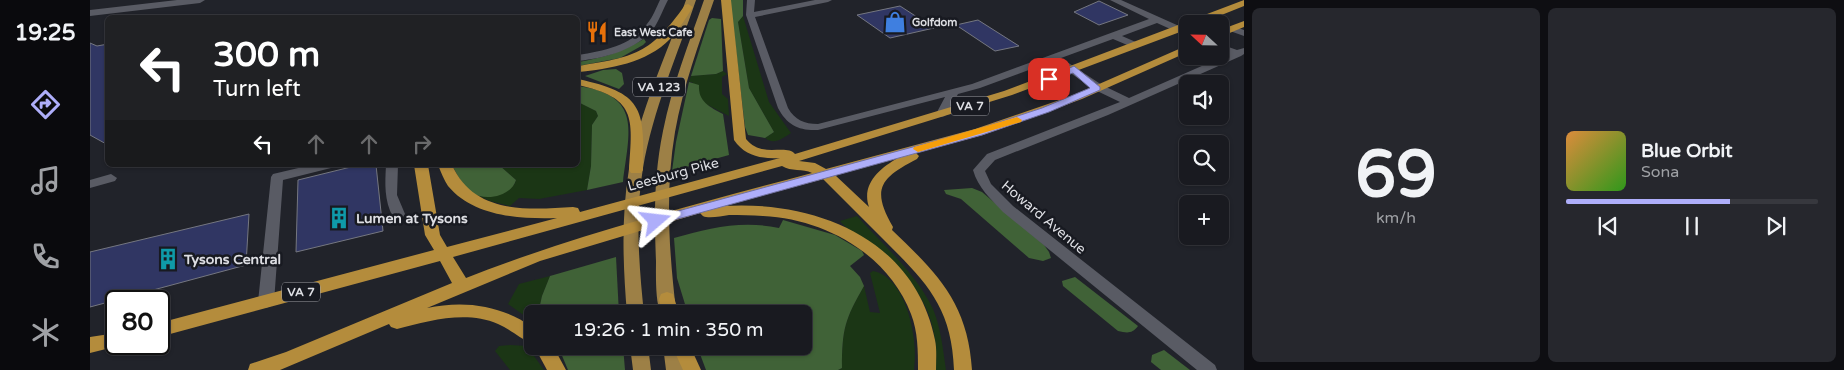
<!DOCTYPE html>
<html lang="en">
<head>
<meta charset="utf-8">
<style>
	:root { --surface:#191a20; --page:#26272d; --text:#f1f3f6; --muted:#9fa1a5; --line:#37383e; --accent:#aeaefa }
	body { margin:0; font-family:"Varela Round",sans-serif; background:var(--page); color:var(--text); height:100vh; display:flex; flex-direction:column; font-size:19px; white-space:nowrap }
	* { box-sizing:border-box; margin:0 }
	p { font-size:16px; color:var(--muted) }
	.icon { flex:none; width:28px; height:28px; fill:none; stroke:currentColor; stroke-width:2; stroke-linecap:round; stroke-linejoin:round }
	.map { position:relative; flex:1; overflow:hidden }
	.panel { display:flex; flex-direction:column; gap:8px; padding:8px; background:#0e0e12; width:600px }
	.panel>* { flex:none }
	.hud { position:absolute; left:15px; top:15px; width:475px; height:152px; border-radius:8px; box-shadow:0 1px 4px #0004,0 0 0 1px var(--line); background:#202124; color:#fff; overflow:hidden }
	.needle { width:32px; rotate:292deg }
	.buttons { position:absolute; left:1089px; top:15px; display:grid; gap:10px }
	.buttons a { display:grid; place-items:center; width:50px; height:50px; border-radius:8px; background:var(--surface); box-shadow:0 1px 4px #0004,0 0 0 1px var(--line); font-size:25px }
	.speed { position:absolute; left:15px; top:290px; display:flex; gap:10px; font-size:25px; font-weight:700; text-align:center }
	.speed>* { display:grid; place-content:center; width:65px; height:65px; border-radius:50%; background:var(--surface); box-shadow:0 1px 4px #0004,0 0 0 1px var(--line); line-height:1 }
	.speed .limit { border:2px solid #111; border-radius:8px; background:#fff; color:#111 }
	.pin { position:absolute; display:grid; place-items:center; width:42px; height:42px; color:#fff; margin:-21px; border-radius:10px; box-shadow:0 2px 8px #0006 }
	.me { position:absolute; width:55px; margin:-28px; rotate:73deg; stroke-linejoin:round; filter:drop-shadow(0 0 4px #0008) }
	.turn { display:flex; align-items:center; gap:18px; height:105px; padding:0 25px; font-size:22px }
	.turn .icon { width:65px; height:65px; stroke-width:2.5 }
	.turn b { display:block; font-size:35px; line-height:42px }
	.lanes { display:flex; align-items:center; height:48px; padding:0 25px; background:#0003; justify-content:center; gap:25px; direction:ltr }
	.lanes .off { opacity:.35 }
	.panel .widget { flex:1; display:flex; flex-direction:column; justify-content:center; gap:8px; min-width:0; padding:0 18px; border-radius:8px; background:var(--page) }
	.panel .dial { align-items:center; gap:0 }
	.dial b { font-size:65px; line-height:1 }
	.song { display:flex; align-items:center; gap:15px }
	.cover { width:60px; height:60px; border-radius:8px; background:linear-gradient(135deg,hsl(30 70% 55%),hsl(110 70% 35%)) }
	.played { height:5px; border-radius:2px; background:linear-gradient(90deg,var(--accent) 65%,var(--line) 65%) }
	.keys { display:flex; justify-content:space-around; direction:ltr }
	.panel .tiles { flex:1; display:grid; gap:8px; grid-template-columns:repeat(2,1fr) }
	.trip { position:absolute; left:434px; top:305px; width:288px; height:50px; border-radius:8px; background:var(--surface); box-shadow:0 1px 4px #0004,0 0 0 1px var(--line); font-weight:600; line-height:50px; text-align:center }
	main { display:flex; flex:1; min-height:0 }
	.tab-bar { display:flex; flex-direction:column; width:90px; justify-content:space-around; align-items:center; background:#0a0a0d; color:var(--muted) }
	.tab-bar .icon { width:35px; height:35px }
	.tab-bar .active { color:var(--accent) }
	.tab-bar b { font-size:22px; color:var(--text) }
	.map>svg:first-child { display:block }
</style>
</head>
<body>
<main>
<nav class="tab-bar">
<b>19:25</b>
<svg class="icon active" aria-label="directions" viewBox="0 0 24 24"><path d="M12 3l9 9-9 9-9-9zM9 14v-3h6M13 9l2 2-2 2"/></svg>
<svg class="icon" aria-label="music" viewBox="0 0 24 24"><path d="M9 18V5l10-2v13"/><circle cx="6" cy="18" r="3"/><circle cx="16" cy="16" r="3"/></svg>
<svg class="icon" aria-label="phone" viewBox="0 0 24 24"><path d="M5 4h4l2 5-3 2q2 4 5 5l2-3 5 2v4C11 20 4 13 5 4z"/></svg>
<svg class="icon" aria-label="climate" viewBox="0 0 24 24"><path d="M12 3v18M4 7l16 10M4 17L20 7"/></svg>
</nav>
<div class="map">
<svg width="1154" height="370" viewBox="0 0 1154 370">
	<rect width="100%" height="100%" fill="#21232a"/>
	<g fill="#1b3615">
		<path d="M653 16 679 102 701 133C692 139 684 145 675 138L684 132 659 88 648 22Z"/>
		<path d="M633 71 637 74 632 77V94L638 99 639 116 614 103 602 82H599L601 76 626 74Z"/>
		<path d="M488 102 506 111 508 116 502 125 501 166 497 190 449 199 429 198 420 206 400 201 385 194 395 196 424 185 426 180 409 165H488Z"/>
		<path d="M767 216C793 245 826 273 843 309 851 328 853 350 856 370H845C847 359 846 350 845 340 840 297 812 270 780 244 770 236 758 231 750 221Z"/>
		<path d="M783 271C817 277 829 342 824 370H748L752 368C752 329 755 319 774 286L780 312 790 313 780 273Z"/>
		<path d="M460 276 452 296 448 314H442V321L418 304 429 284Z"/>
		<path d="M420 345 437 346 454 370H420L405 351 409 346Z"/>
	</g>
	<g fill="#406237">
		<path d="M640 0H653V16L648 22 659 88 684 132 675 138 658 135 655 127Z"/>
		<path d="M622 18 631 19 633 71 626 74 601 76 619 20Z"/>
		<path d="M554 39 556 42 553 45 530 58 488 66V62C512 58 532 52 554 39Z"/>
		<path d="M526 69 532 73 534 84 529 89 495 76 513 70Z"/>
		<path d="M599 82 609 85C608 102 620 107 633 114L639 155 582 171 586 142Z"/>
		<path d="M488 86C553 95 539 132 533 182L497 190 501 166 502 125 508 116 506 111 488 102Z"/>
		<path d="M362 165H409L426 180C421 197 394 202 381 192 372 185 367 174 362 165Z"/>
		<path d="M882 188 892 192 954 245 959 252 961 258 953 261 939 258 871 199 856 194 854 190Z"/>
		<path d="M693 220 745 235 772 251 774 255 760 266 770 277 774 286C755 319 752 329 752 368L748 370H616L607 346H712V314H598L587 278 584 238C619 228 652 220 689 228Z"/>
		<path d="M526 257 529 314H448L452 296 460 276Z"/>
		<path d="M985 277 1048 326C1042 334 1037 333 1028 331L973 286 972 281Z"/>
		<path d="M468 346H533L535 370H478Z"/>
		<path d="M1074 350 1100 370H1071L1061 362 1062 355Z"/>
	</g>
	<g fill="#303663" stroke="#757780">
		<path d="M1009 1 1038 15 1009 25 984 12Z"/>
		<path d="M810 6 844 28 800 38 767 15Z"/>
		<path d="M888 20 929 46 905 51 866 25Z"/>
		<path d="M0 43 7 46 18 44V145L0 135Z"/>
		<path d="M269 165H286L293 231 206 252 208 180Z"/>
		<path d="M159 214 156 265 0 307V252Z"/>
	</g>
	<g fill="none" stroke-linecap="round" stroke-linejoin="round">
		<g fill="#595b64" fill-rule="evenodd">
			<path d="M570 0H578C573 9 570 19 564 28 547 50 515 58 488 61V55C513 51 541 46 557 24 563 17 566 8 570 0Z"/>
			<path d="M657 0H665L664 12 725 0H742L738 2 665 17 698 108C705 120 714 124 728 124L882 84 1059 19 1020 0H1031L1098 30V37L1067 23 1032 36 1048 43V47H1042L1023 39 971 58 1012 85 1039 98 1139 54 1130 50V44L1147 50 1154 48V54L1151 56 1018 115 905 160 895 171 901 184 923 206 1125 365 1127 370H1107L913 212C901 199 888 188 883 170L897 154 1030 102 1005 90 963 61 890 88 868 94 855 116 851 117 846 114 855 97 728 130C709 131 697 125 688 108L656 15Z"/>
			<path d="M1143 26 1154 30V36L1140 31 1139 29Z"/>
			<path d="M221 165H243L241 168 193 180 184 302 181 306 176 308 171 306 168 302 181 177 183 174Z"/>
			<path d="M296 165H308L307 195 315 214 313 217H303C294 200 295 184 296 165Z"/>
			<path d="M21 174 27 178 25 181 0 188V180Z"/>
		</g>
		<path fill="#595b64" fill-rule="evenodd" d="M87 0H115L110 3 0 16V10Z"/>
		<g fill="#9d8046" fill-rule="evenodd">
			<path d="M596 0H606C587 56 563 110 553 168 545 216 549 266 554 314H537C533 266 531 217 539 169 550 111 576 56 596 0Z"/>
			<path d="M614 0H624C609 43 593 87 585 132 575 191 579 251 586 310L585 314H571C565 302 566 275 566 261 564 217 564 174 573 131 582 86 599 43 614 0Z"/>
			<path d="M540 346H558L561 370H543Z"/>
			<path d="M573 346H591L594 370H576Z"/>
		</g>
		<g fill="#b48c3c" fill-rule="evenodd">
			<path d="M631 0H641L656 139C672 159 696 143 705 154L914 91 1154 0V6L1109 24H1098V29L922 95 709 161 725 163 736 169 885 129 984 95 1098 45V52L992 99 893 135 826 153 829 156 827 159C790 178 781 189 803 227L802 230C847 273 878 303 882 370H864C862 306 835 281 793 239 773 219 753 199 733 179L633 206C726 200 825 239 845 340 847 349 846 360 846 370H828C828 351 828 332 821 314 798 254 735 219 673 216 662 215 650 215 639 215 632 216 623 218 616 217 612 216 613 216 610 213L450 261 337 308C374 300 411 305 442 327V343C430 339 420 329 408 324 376 310 338 321 307 329L301 327 299 324 190 370H158L160 364 196 352 362 283 350 261 69 337V323L344 250 335 235 324 165H338L350 235 357 247 467 218C430 219 384 217 358 186 354 180 351 172 348 165H362C384 214 437 210 483 207L488 208 490 212 690 158C671 159 655 156 644 140ZM808 158C790 168 771 184 779 207L745 175ZM692 166C701 172 713 168 722 173 606 204 488 234 376 278L363 257Z"/>
			<path d="M598 4 603 7C596 18 589 29 580 39 557 63 519 69 488 72V66C544 57 561 54 595 5Z"/>
			<path d="M1154 21V27L1130 37V30Z"/>
			<path d="M488 79C552 93 555 107 553 170L551 173H541L539 170C543 116 546 98 488 85Z"/>
			<path d="M577 292 583 294 589 314H572L569 299 571 294Z"/>
			<path d="M26 333V344H33L32 345 0 353V337Z"/>
			<path d="M444 346H463L476 370H457Z"/>
			<path d="M582 346H600L611 370H593Z"/>
		</g>
	</g>
	<path fill="#aeaefa" stroke="#7171a2" d="M984 66 1010 87V90L959 112 892 135 566 225 560 221 566 217 885 130 952 108 1000 88 983 73 959 82 955 79Z"/>
	<path fill="#f59e0b" d="M927 117 932 120 931 122 828 152 823 149 824 147Z"/>
	<defs>
		<g id="shop-bare" transform="scale(1.725)"><path d="M-5-2.5h2.3a2.7 3.5 0 0 1 5.4 0H5L5.5 6h-11ZM-1.5-2.5h3a1.5 2.3 0 0 0-3 0Z" fill="#3f7fe0" stroke="#181a21" stroke-width="2.5" paint-order="stroke"/></g>
		<g id="restaurant-bare" transform="scale(1.725)"><path d="M-5-6h1v4h1v-4h1v4h1v-4h1v5L-1.5 .5V6h-2V.5L-5-1ZM5-6V6H3V1.5H1.5Q1.5-4 5-6Z" fill="#e8710a" stroke="#181a21" stroke-width="2.5" paint-order="stroke"/></g>
		<g id="building-bare" transform="scale(1.725)"><path d="M-4-6H4V6H1V3H-1V6H-4ZM-2.5-4.3h1.7v1.8h-1.7ZM.8-4.3h1.7v1.8H.8ZM-2.5-1h1.7V.8h-1.7ZM.8-1h1.7V.8H.8Z" fill="#0f9aa8" stroke="#181a21" stroke-width="2.5" paint-order="stroke"/></g>
	</defs>
	<g fill-rule="evenodd">
		<use href="#shop-bare" x="805" y="22"/>
		<use href="#restaurant-bare" x="507" y="32"/>
		<use href="#building-bare" x="249" y="218"/>
		<use href="#building-bare" x="78" y="259"/>
	</g>
	<g text-anchor="middle" stroke-width="5" stroke-linejoin="round" paint-order="stroke">
		<g font-size="11" font-weight="bold" fill="#dddee3" stroke="#181a21" text-anchor="start">
			<text x="822" y="26">Golfdom</text>
			<text x="524" y="36">East West Cafe</text>
		</g>
		<g fill="#181a21" stroke="#a2a3a9" stroke-width="1">
			<rect x="543" y="77.5" width="52" height="19" rx="4"/>
			<rect x="861" y="96.5" width="38" height="19" rx="4"/>
			<rect x="192" y="282.5" width="38" height="19" rx="4"/>
		</g>
		<g font-size="12" font-weight="bold" fill="#dddee3">
			<text x="569" y="91">VA 123</text>
			<text x="880" y="110">VA 7</text>
			<text x="211" y="296">VA 7</text>
		</g>
		<g font-size="14" fill="#dddee3" stroke="#181a21">
			<text transform="translate(583 174) rotate(-15)" y="5">Leesburg Pike</text>
			<text transform="translate(954 217) rotate(40)" y="5">Howard Avenue</text>
		</g>
		<g font-size="14" font-weight="bold" fill="#dddee3" stroke="#181a21" text-anchor="start">
			<text x="266" y="223">Lumen at Tysons</text>
			<text x="94" y="264">Tysons Central</text>
		</g>
	</g>
</svg>
<div class="buttons">
<a><svg class="needle" viewBox="-14 -14 28 28"><path d="M0-13l5 13h-10z" fill="#e53935"/><path d="M0 13l5-13h-10z" fill="#9fa1a5"/></svg></a>
<a><svg class="icon" aria-label="sound" viewBox="0 0 24 24"><path d="M4 9h4l5-4v14l-5-4H4zM17 9q2 3 0 6"/></svg></a>
<a><svg class="icon" aria-label="search" viewBox="0 0 24 24"><circle cx="10" cy="10" r="6"/><path d="M15 15l6 6"/></svg></a>
<a>+</a>
</div>
<div class="speed"><div class="limit">80</div></div>
<div class="pin" style="left:959px;top:79px;background:#d93025"><svg class="icon" aria-label="arrive" viewBox="0 0 24 24"><path d="M6 21V4h12l-3 4 3 4H6"/></svg></div>
<svg class="me" style="left:566px;top:221px" viewBox="-20 -20 40 40"><path d="M0-17L14 15 0 8-14 15z" fill="#aeaefa" stroke="#fff" stroke-width="4"/></svg>
<div class="trip">19:26 · 1 min · 350 m</div>
<div class="hud">
<div class="turn"><svg class="icon" aria-label="left" viewBox="0 0 24 24"><path d="M17 20v-9H6M10 6l-5 5 5 5"/></svg><div><b>300 m</b>Turn left</div></div>
<div class="lanes"><svg class="icon" aria-label="left" viewBox="0 0 24 24"><path d="M17 20v-9H6M10 6l-5 5 5 5"/></svg><svg class="icon off" aria-label="ahead" viewBox="0 0 24 24"><path d="M12 20V5M6 11l6-6 6 6"/></svg><svg class="icon off" aria-label="ahead" viewBox="0 0 24 24"><path d="M12 20V5M6 11l6-6 6 6"/></svg><svg class="icon off" aria-label="right" viewBox="0 0 24 24"><path d="M7 20v-9h11M14 6l5 5-5 5"/></svg></div>
</div>
</div>
<section class="panel">
<div class="tiles">
<div class="widget dial"><b>69</b><p>km/h</p></div>
<div class="widget">
<div class="song"><i class="cover"></i><div><b>Blue Orbit</b><p>Sona</p></div></div>
<div class="played"></div>
<div class="keys"><svg class="icon" aria-label="previous" viewBox="0 0 24 24"><path d="M18 5L8 12l10 7zM5 5v14"/></svg><svg class="icon" aria-label="pause" viewBox="0 0 24 24"><path d="M8 5v14M16 5v14"/></svg><svg class="icon" aria-label="next" viewBox="0 0 24 24"><path d="M6 5l10 7-10 7zM19 5v14"/></svg></div>
</div>
</div>
</section>
</main>
</body>
</html>
